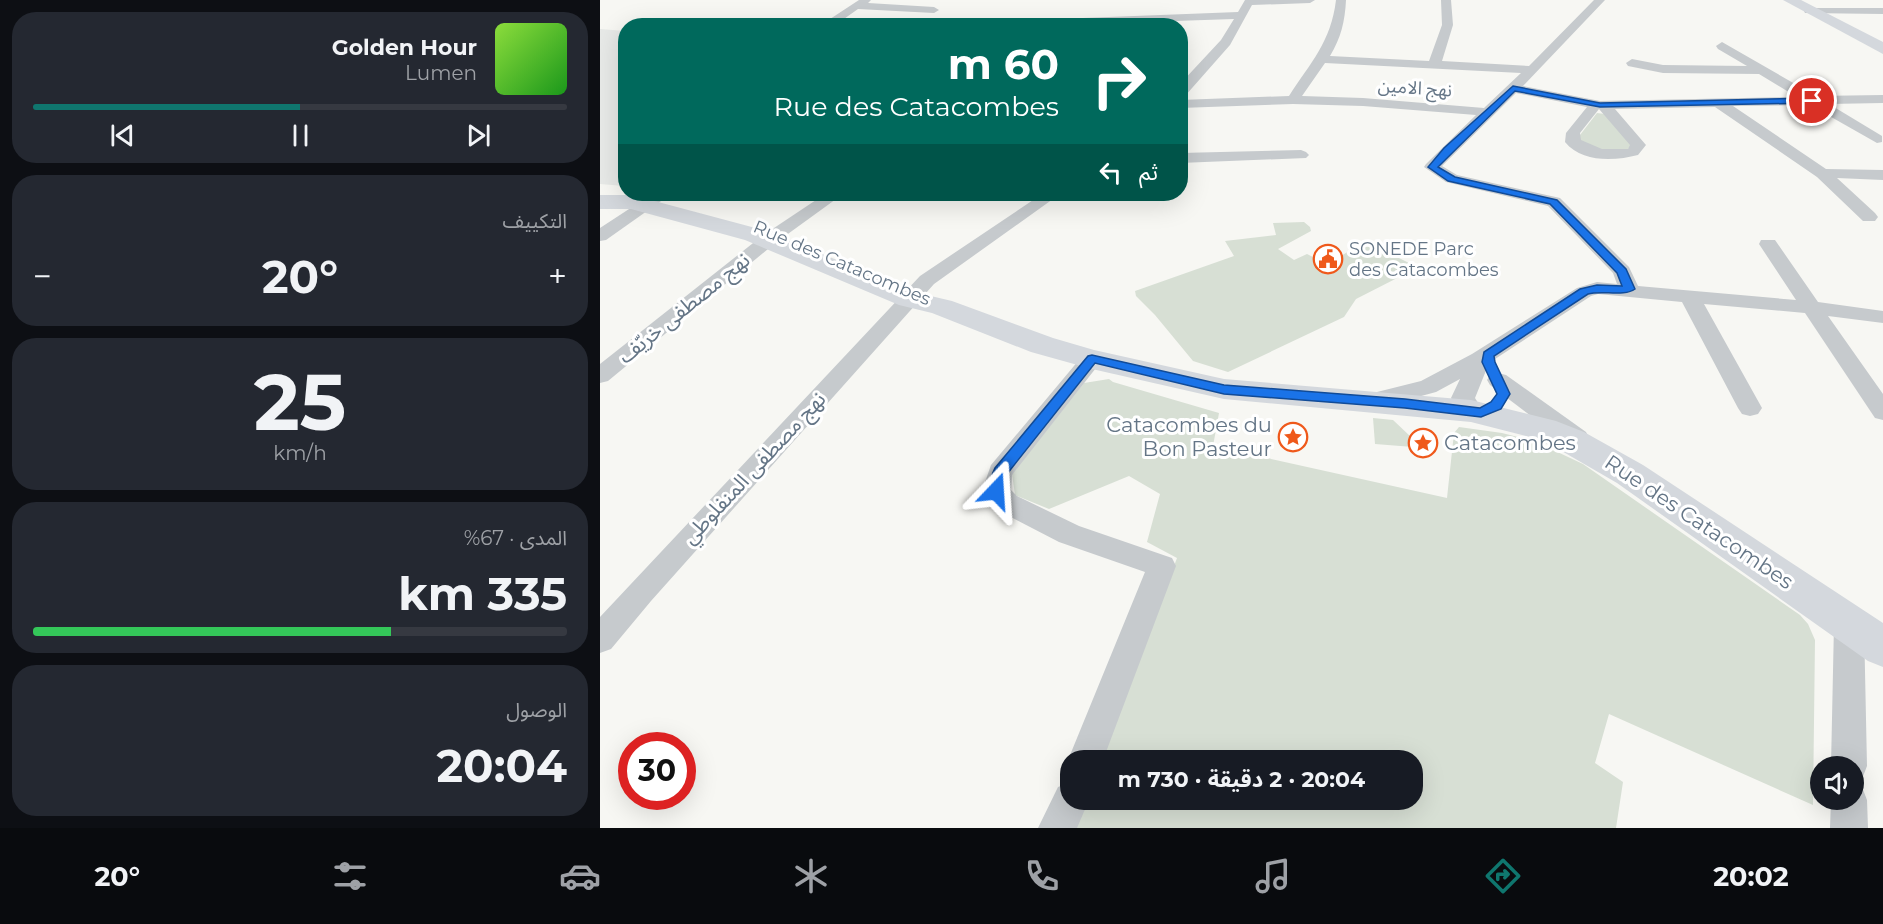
<!DOCTYPE html>
<html lang="ar">
<head>
<meta charset="utf-8">
<style>
	:root { --surface:#171b24; --page:#242831; --text:#f1f3f6; --muted:#9ea1a6; --line:#363941; --accent:#0f766e }
	body { margin:0; font-family:Montserrat,"Noto Sans Arabic",sans-serif; background:var(--page); color:var(--text); direction:rtl; height:100vh; display:flex; flex-direction:column; font-size:22px; white-space:nowrap }
	* { box-sizing:border-box; margin:0 }
	p { font-size:20px; color:var(--muted) }
	.icon { flex:none; width:33px; height:33px; fill:none; stroke:currentColor; stroke-width:2; stroke-linecap:round; stroke-linejoin:round }
	.map { position:relative; flex:1; overflow:hidden; direction:ltr }
	.drawer { display:flex; flex-direction:column; gap:12px; padding:12px; background:#0d0f14; width:600px }
	.drawer>* { flex:none }
	.top-card { position:absolute; left:18px; top:18px; width:570px; height:183px; border-radius:24px; box-shadow:0 6px 24px #0002; direction:rtl; background:#00695c; color:#fff; overflow:hidden }
	.controls { position:absolute; left:1210px; top:756px; display:grid; gap:12px }
	.controls a { display:grid; place-items:center; width:54px; height:54px; border-radius:50%; background:var(--surface); box-shadow:0 6px 24px #0002; font-size:30px }
	.speed { position:absolute; left:18px; top:732px; display:flex; gap:12px; font-size:30px; font-weight:700; text-align:center }
	.speed>* { display:grid; place-content:center; width:78px; height:78px; border-radius:50%; background:var(--surface); box-shadow:0 6px 24px #0002; line-height:1 }
	.speed .limit { border:9px solid #d22; background:#fff; color:#111 }
	.pin { position:absolute; display:grid; place-items:center; width:51px; height:51px; color:#fff; margin:-26px; border:3px solid #fff; border-radius:50%; box-shadow:0 2px 6px #0007 }
	.me { position:absolute; width:66px; margin:-33px; rotate:20deg; stroke-linejoin:round; filter:drop-shadow(0 0 4px #0008) }
	.turn { display:flex; align-items:center; gap:21px; height:126px; padding:0 30px; font-size:27px }
	.turn .icon { width:78px; height:78px; stroke-width:2.5 }
	.turn b { display:block; font-size:42px; line-height:51px }
	.then { display:flex; align-items:center; height:57px; padding:0 30px; background:#0003; gap:12px; font-size:22px }
	.big { font-size:45px; font-weight:700; line-height:1.1 }
	.drawer .widget { flex:1; display:flex; flex-direction:column; justify-content:center; gap:9px; min-width:0; padding:0 21px; border-radius:24px; background:var(--page) }
	.drawer .dial { align-items:center; gap:0 }
	.dial b { font-size:78px; line-height:1 }
	.song { display:flex; align-items:center; gap:18px }
	.cover { width:72px; height:72px; border-radius:9px; background:linear-gradient(135deg,hsl(90 70% 55%),hsl(120 70% 35%)) }
	.played { height:6px; border-radius:3px; background:linear-gradient(90deg,var(--accent) 50%,var(--line) 50%) }
	.keys { display:flex; justify-content:space-around; direction:ltr }
	.heat { display:flex; justify-content:space-between; align-items:center; font-size:33px; direction:ltr }
	.charge { height:9px; border-radius:4px; background:linear-gradient(90deg,#34c759 67%,var(--line) 0) }
	.trip { position:absolute; left:460px; top:750px; width:363px; height:60px; border-radius:24px; background:var(--surface); box-shadow:0 6px 24px #0002; font-weight:700; line-height:60px; text-align:center; direction:rtl }
	.tabs { display:flex; height:96px; justify-content:space-around; align-items:center; background:#090b0e; color:var(--muted) }
	.tabs .icon { width:42px; height:42px }
	.tabs .selected { color:var(--accent) }
	.tabs b { font-size:27px; color:var(--text) }
	main { display:flex; flex:1; min-height:0 }
	.map>svg:first-child { display:block }
</style>
</head>
<body>
<main>
<div class="map">
<svg width="1283" height="828" viewBox="0 0 1283 828">
	<rect width="100%" height="100%" fill="#f7f7f3"/>
	<path fill="#e7e9e7" d="M0 29 25 31V186L0 184Z"/>
	<g fill="#d7dfd4">
		<path d="M997 113 1005 114 1032 145 1027 150 1007 152 980 142V135Z"/>
		<path d="M704 222 710 227 711 231 678 249 694 260 707 254 727 264 758 246 779 248 815 266 805 271 807 273 756 299 744 317 628 372 593 361 555 315 536 296 535 291 634 256 625 241 676 235 673 223Z"/>
		<path d="M509 379 513 382 619 413 613 446 847 498 854 433 859 427 902 433 934 441 983 464 1200 615 1208 624 1215 640 1213 805 1009 714 995 763 1023 782 1016 828H476L487 800H813V760H501L577 558 547 542 560 494 529 476 449 509 415 495 412 474 484 383Z"/>
		<path d="M773 418 793 420 811 437 813 447 775 444Z"/>
	</g>
	<g fill="none" stroke-linecap="round" stroke-linejoin="round">
		<g fill="#c6cacd" fill-rule="evenodd">
			<path d="M259 0H271L268 3 334 7 339 10 334 13 258 9 241 21 252 26 227 25V21Z"/>
			<path d="M645 0H715L710 3 652 5 630 45 585 96 580 97V84L621 40 634 19 457 25 451 22 457 19 638 12Z"/>
			<path d="M736 0H746C745 21 741 38 730 56L829 61 842 25 841 0H851L853 25 842 61 929 66 994 0H1005L923 86 1000 101 1197 97 1159 74 1063 73 1028 66 1026 63 1032 59 1063 65 1147 66 1118 49 1116 46 1122 42 1216 96 1283 95V103L1229 104 1282 136V142L1277 143 1210 105 1133 106 1226 169 1283 170V180L1237 178 1275 213 1278 217 1275 221H1263L1217 177 1115 107 1015 109 1046 145 1038 155C1015 161 982 163 965 142L966 133 987 107 916 93 842 166 857 175 960 198 1029 267 1038 286 1196 300 1159 244 1161 240H1175L1218 302 1283 311V323L1228 316 1283 394V420L1275 418 1205 313 1104 304 1162 408 1158 414 1150 416 1142 414 1138 408 1082 302 998 294 991 296 889 363 875 398 883 411 879 417 871 419 863 417 851 398 860 379 836 392 773 409 765 407 761 401 765 395 821 381 872 354 977 288 997 282 1017 284 1013 273 948 206 846 182 824 167 826 164 876 115 763 106 693 104 580 108V100L689 96C711 62 731 42 736 0ZM725 63 921 73 884 108 763 98 702 96ZM999 109 1030 145 1028 149H1002L981 140 980 133Z"/>
			<path d="M1209 8H1283V14L1205 13 1204 11Z"/>
			<path d="M701 150 706 152 709 155 706 158 580 163V153Z"/>
			<path d="M52 194H71L6 240 0 241V228Z"/>
			<path d="M225 194H243L174 244 8 381 0 383V364L162 236Z"/>
			<path d="M442 194H460L334 284 51 601 11 649 0 653V617L320 276Z"/>
			<path d="M492 352 500 354 503 359 412 475 411 490 417 496 479 526 572 558 576 566 503 760H471V766L468 760 545 572 459 542 397 510 391 503 384 485 391 465 484 354Z"/>
			<path d="M898 373 906 375 986 432 989 438 986 444 977 447 968 444 890 385 887 380 890 375Z"/>
			<path d="M1249 610 1260 614 1264 624 1267 766 1262 779 1254 782V766H1231L1234 624 1238 614Z"/>
			<path d="M471 782V800H489L477 828H438L458 787Z"/>
			<path d="M1254 784 1262 787 1267 800 1268 828H1230L1231 800H1254Z"/>
		</g>
		<g fill="#d4d8dd" fill-rule="evenodd">
			<path d="M1183 0H1201L1283 42V54Z"/>
			<path d="M0 195H32L163 230 318 293 352 301 453 338 494 350 624 379 871 400 956 421 984 432 1043 465 1283 623V667L1268 661 1017 483 960 450 934 438 871 422 624 399 492 369 431 352 332 313 299 305 145 240 31 209H0Z"/>
		</g>
	</g>
	<path fill="#1a73e8" stroke="#114b97" stroke-width="1.5" d="M913 86 1000 103 1212 98 1216 101 1212 103 1000 107 915 91 838 167 855 177 957 200 1026 269 1035 289C1024 297 1002 290 988 294L894 356 895 362 910 394 901 409 881 417 805 408 624 394 495 363 407 474 401 495H391L388 484 395 468 488 356 492 355 624 385 805 399 880 408 891 402 897 394 882 362 884 352 980 289 997 285 1022 286 1017 273 950 204 848 181 828 167 844 148Z"/>
	<defs>
		<g id="civic-ring" transform="scale(1.5)"><circle r="9.5" fill="#fff" stroke="#ef591b" stroke-width="1.5"/><path d="M-.6-6.5H3V-4.5H.6V-3L4-1V1h2V6H-6V1h2V-1L-.6-3ZM-1.2 2.5V6h2.4V2.5Z" fill="#ef591b"/></g>
		<g id="sight-ring" transform="scale(1.5)"><circle r="9.5" fill="#fff" stroke="#ef591b" stroke-width="1.5"/><path d="M0-6L1.8-2.2L6-1.7L2.9 1.2L3.7 5.4L0 3.3L-3.7 5.4L-2.9 1.2L-6-1.7L-1.8-2.2Z" fill="#ef591b"/></g>
	</defs>
	<g fill-rule="evenodd">
		<use href="#civic-ring" x="728" y="259"/>
		<use href="#sight-ring" x="693" y="437"/>
		<use href="#sight-ring" x="823" y="443"/>
	</g>
	<g text-anchor="middle" stroke-width="6" stroke-linejoin="round" paint-order="stroke">
		<g font-size="18" fill="#647586" stroke="#fff">
			<text transform="translate(815 88) rotate(4)" y="6">نهج الامين</text>
			<text transform="translate(242 263) rotate(23)" y="6">Rue des Catacombes</text>
		</g>
		<g font-size="18" fill="#647586" stroke="#fff" text-anchor="start">
			<text x="749" y="255">SONEDE Parc<tspan x="749" dy="21">des Catacombes</tspan></text>
		</g>
		<g font-size="21" fill="#647586" stroke="#fff">
			<text transform="translate(84 308) rotate(-39)" y="7">نهج مصطفى خريّف</text>
			<text transform="translate(154 468) rotate(-47)" y="7">نهج مصطفى المنفلوطي</text>
			<text transform="translate(1099 522) rotate(34)" y="7">Rue des Catacombes</text>
		</g>
		<g font-size="21" fill="#647586" stroke="#fff" text-anchor="end">
			<text x="672" y="432">Catacombes du<tspan x="672" dy="24">Bon Pasteur</tspan></text>
			<text x="844" y="450" text-anchor="start">Catacombes</text>
		</g>
	</g>
</svg>
<div class="controls">
<a><svg class="icon" aria-label="sound" viewBox="0 0 24 24"><path d="M4 9h4l5-4v14l-5-4H4zM17 9q2 3 0 6"/></svg></a>
</div>
<div class="speed"><div class="limit">30</div></div>
<div class="pin" style="left:1212px;top:101px;background:#d93025"><svg class="icon" aria-label="arrive" viewBox="0 0 24 24"><path d="M6 21V4h12l-3 4 3 4H6"/></svg></div>
<svg class="me" style="left:396px;top:491px" viewBox="-20 -20 40 40"><path d="M0-17L14 15 0 8-14 15z" fill="#1a73e8" stroke="#fff" stroke-width="4"/></svg>
<div class="trip">20:04 · 2 دقيقة · 730 m</div>
<div class="top-card">
<div class="turn"><svg class="icon" aria-label="right" viewBox="0 0 24 24"><path d="M7 20v-9h11M14 6l5 5-5 5"/></svg><div><b>60 m</b>Rue des Catacombes</div></div>
<div class="then">ثم<svg class="icon" aria-label="left" viewBox="0 0 24 24"><path d="M17 20v-9H6M10 6l-5 5 5 5"/></svg></div>
</div>
</div>
<section class="drawer">
<div class="widget">
<div class="song"><i class="cover"></i><div><b>Golden Hour</b><p>Lumen</p></div></div>
<div class="played"></div>
<div class="keys"><svg class="icon" aria-label="previous" viewBox="0 0 24 24"><path d="M18 5L8 12l10 7zM5 5v14"/></svg><svg class="icon" aria-label="pause" viewBox="0 0 24 24"><path d="M8 5v14M16 5v14"/></svg><svg class="icon" aria-label="next" viewBox="0 0 24 24"><path d="M6 5l10 7-10 7zM19 5v14"/></svg></div>
</div>
<div class="widget"><p>التكييف</p>
<div class="heat"><a>−</a><b class="big">20°</b><a>+</a></div>
</div>
<div class="widget dial"><b>25</b><p>km/h</p></div>
<div class="widget"><p>المدى · 67%</p><b class="big">335 km</b><div class="charge"></div></div>
<div class="widget"><p>الوصول</p><b class="big">20:04</b></div>
</section>
</main>
<nav class="tabs">
<b>20:02</b>
<svg class="icon selected" aria-label="directions" viewBox="0 0 24 24"><path d="M12 3l9 9-9 9-9-9zM9 14v-3h6M13 9l2 2-2 2"/></svg>
<svg class="icon" aria-label="music" viewBox="0 0 24 24"><path d="M9 18V5l10-2v13"/><circle cx="6" cy="18" r="3"/><circle cx="16" cy="16" r="3"/></svg>
<svg class="icon" aria-label="phone" viewBox="0 0 24 24"><path d="M5 4h4l2 5-3 2q2 4 5 5l2-3 5 2v4C11 20 4 13 5 4z"/></svg>
<svg class="icon" aria-label="climate" viewBox="0 0 24 24"><path d="M12 3v18M4 7l16 10M4 17L20 7"/></svg>
<svg class="icon" aria-label="car" viewBox="0 0 24 24"><path d="M5 17H2v-5l4-1 3-4h7l3 4 3 1v5h-3M9 17h6M6 11h13"/><circle cx="7" cy="17" r="2"/><circle cx="17" cy="17" r="2"/></svg>
<svg class="icon" aria-label="filters" viewBox="0 0 24 24"><path d="M4 7h16M4 17h16"/><circle cx="9" cy="7" r="2"/><circle cx="15" cy="17" r="2"/></svg>
<b>20°</b>
</nav>
</body>
</html>
